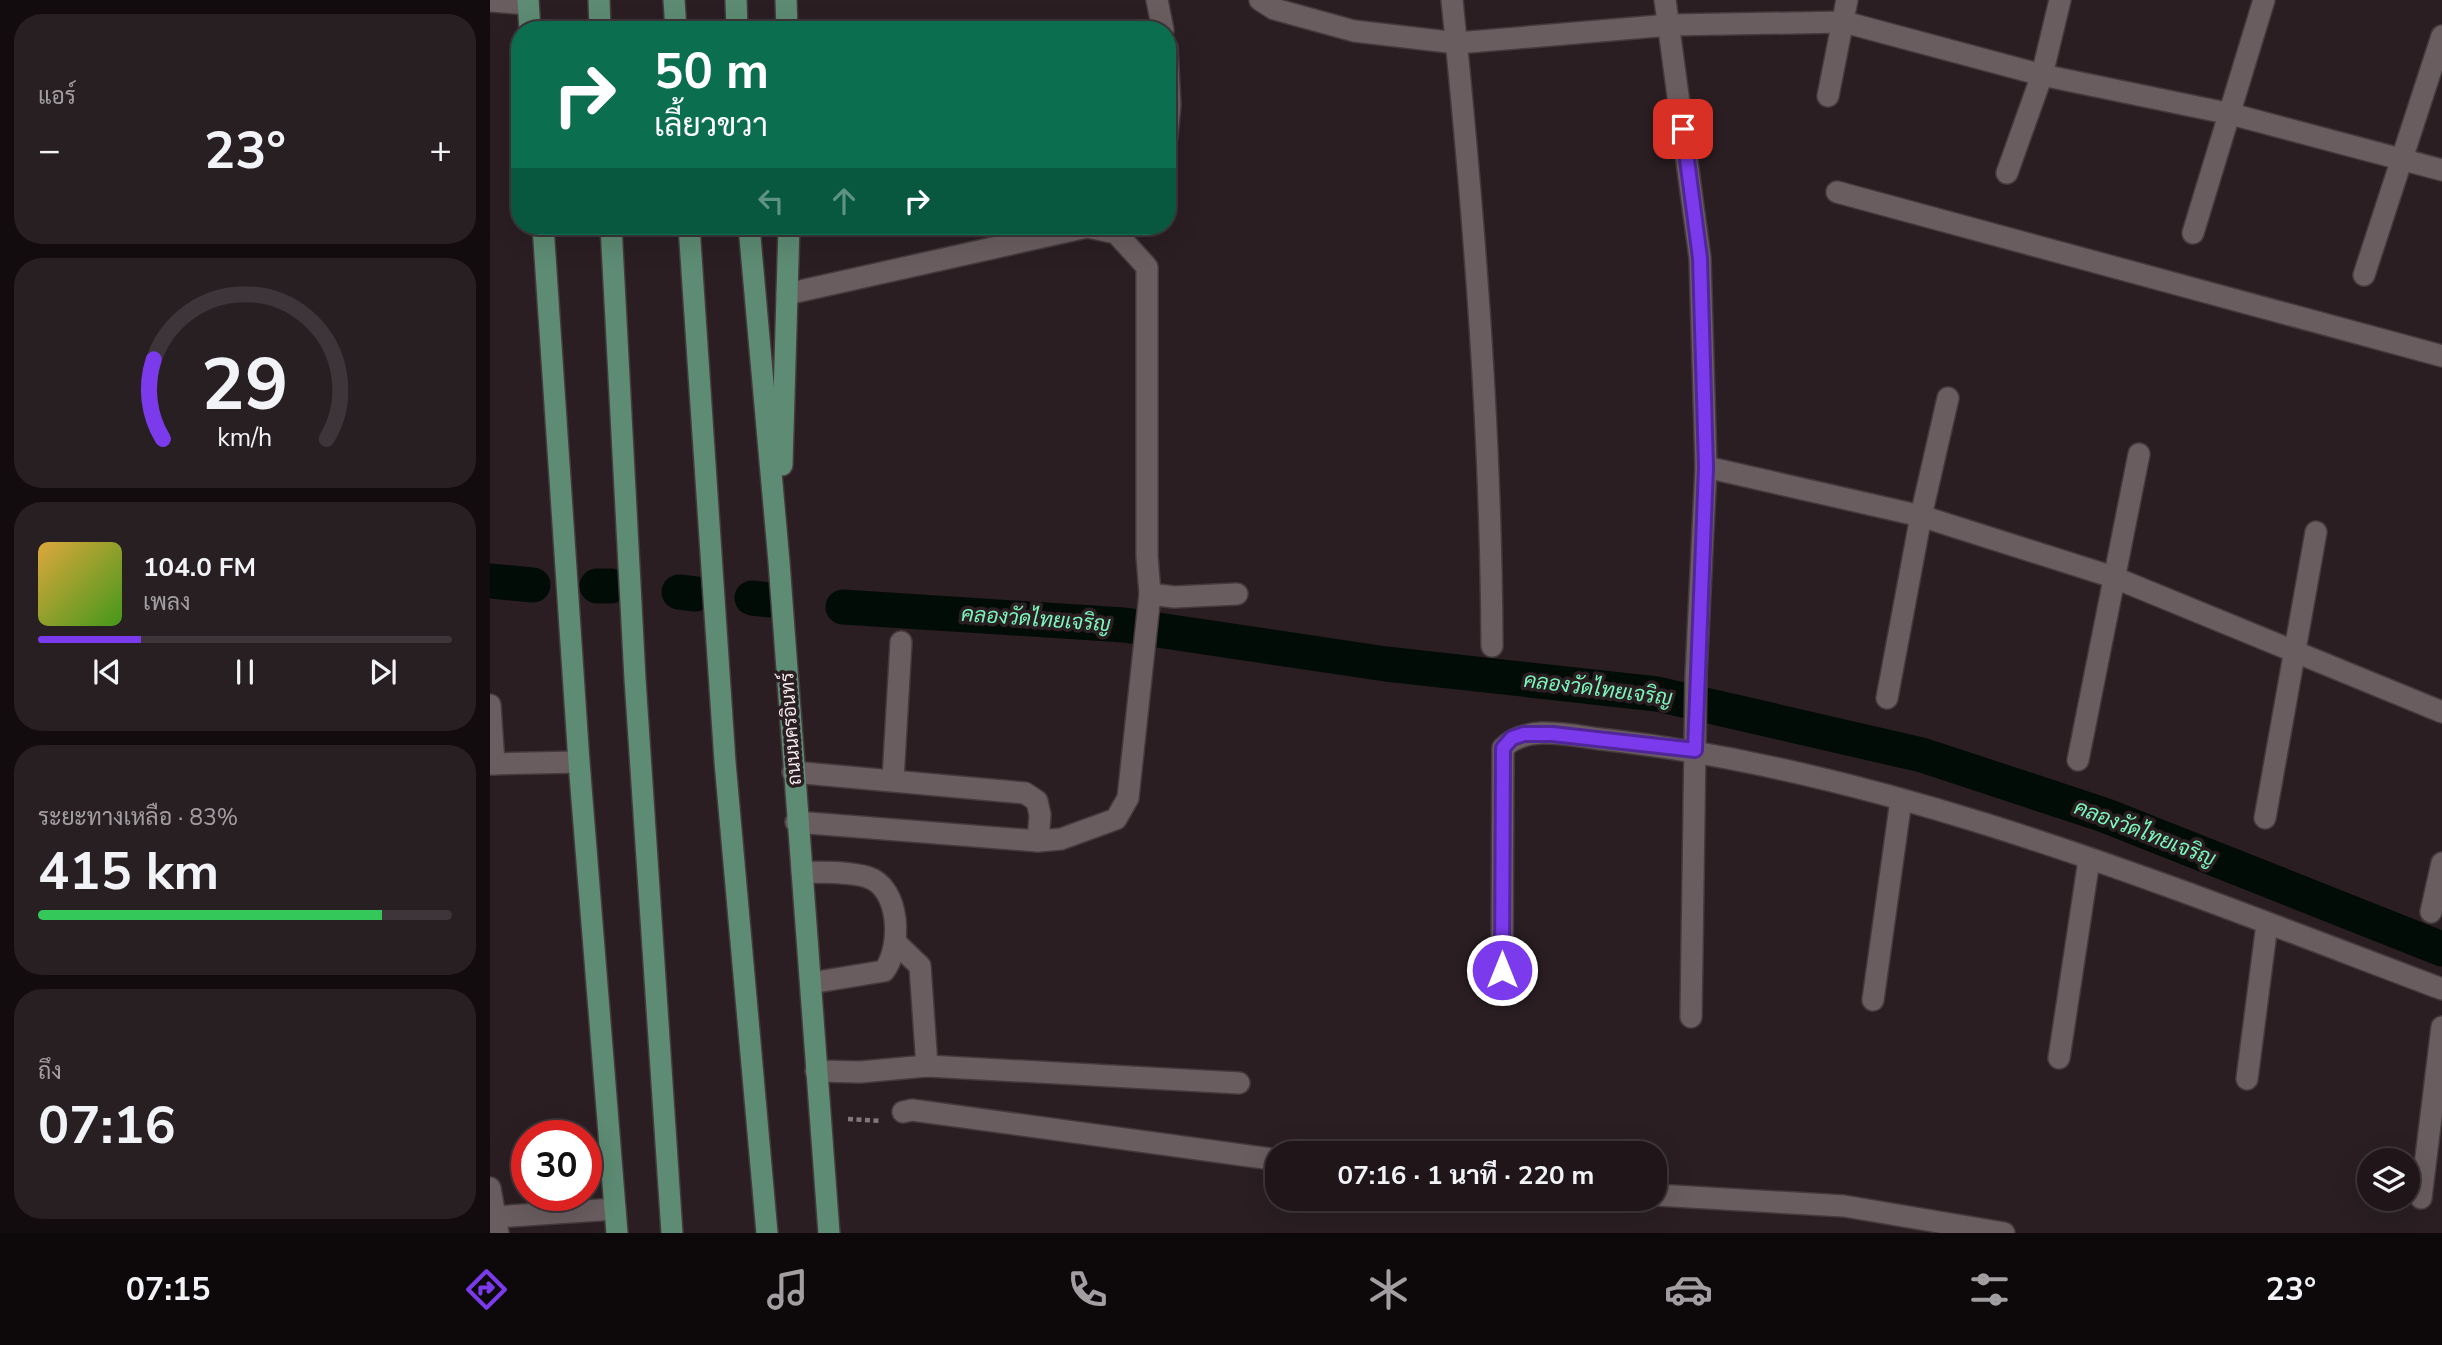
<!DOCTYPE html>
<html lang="th">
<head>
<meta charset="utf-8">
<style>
	:root { --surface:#20161a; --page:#281f23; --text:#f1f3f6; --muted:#a29fa2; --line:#3d3539; --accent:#7c3aed }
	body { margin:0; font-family:"Nunito Sans",Sarabun,sans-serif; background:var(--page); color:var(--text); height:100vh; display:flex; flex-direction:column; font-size:26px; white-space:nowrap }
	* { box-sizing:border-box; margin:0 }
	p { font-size:23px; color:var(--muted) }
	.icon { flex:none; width:38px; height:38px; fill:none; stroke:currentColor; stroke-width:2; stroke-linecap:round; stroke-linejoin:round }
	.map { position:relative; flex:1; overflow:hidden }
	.side { display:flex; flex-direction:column; gap:14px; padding:14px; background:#120c0e; width:490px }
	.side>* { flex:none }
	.hud { position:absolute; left:21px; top:21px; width:665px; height:214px; border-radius:28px; box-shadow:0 7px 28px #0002,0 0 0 2px var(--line); background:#0b6e4f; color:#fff; overflow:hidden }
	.buttons { position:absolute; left:1867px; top:1148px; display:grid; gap:14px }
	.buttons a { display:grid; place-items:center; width:63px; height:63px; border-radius:50%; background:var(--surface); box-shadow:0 7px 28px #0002,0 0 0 2px var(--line); font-size:35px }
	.speed { position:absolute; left:21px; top:1120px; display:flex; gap:14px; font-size:35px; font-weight:700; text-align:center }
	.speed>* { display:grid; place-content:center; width:91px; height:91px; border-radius:50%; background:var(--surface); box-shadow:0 7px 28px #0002,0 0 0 2px var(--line); line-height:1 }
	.speed .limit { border:10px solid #d22; background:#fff; color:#111 }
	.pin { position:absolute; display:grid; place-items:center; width:60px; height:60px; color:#fff; margin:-30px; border-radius:14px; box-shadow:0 4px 10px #0006 }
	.me { position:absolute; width:77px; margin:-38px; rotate:0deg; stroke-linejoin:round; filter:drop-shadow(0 0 5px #0008) }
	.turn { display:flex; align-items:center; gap:24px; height:147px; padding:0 28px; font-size:32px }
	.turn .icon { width:91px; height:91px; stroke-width:2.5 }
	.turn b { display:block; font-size:49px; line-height:60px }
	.lanes { display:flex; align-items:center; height:66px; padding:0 28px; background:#0003; justify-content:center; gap:35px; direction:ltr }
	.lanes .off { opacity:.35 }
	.big { font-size:52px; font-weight:700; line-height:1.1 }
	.side .card { flex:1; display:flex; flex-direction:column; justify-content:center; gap:10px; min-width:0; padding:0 24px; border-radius:28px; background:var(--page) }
	.side .dial { align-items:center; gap:0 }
	.dial svg { height:182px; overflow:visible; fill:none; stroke:var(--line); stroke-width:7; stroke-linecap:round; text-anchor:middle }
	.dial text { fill:var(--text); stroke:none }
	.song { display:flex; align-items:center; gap:21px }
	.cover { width:84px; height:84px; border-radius:10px; background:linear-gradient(135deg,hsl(40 70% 55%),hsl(100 70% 35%)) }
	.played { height:7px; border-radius:4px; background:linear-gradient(90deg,var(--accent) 25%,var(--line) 25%) }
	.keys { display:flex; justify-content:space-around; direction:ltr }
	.heat { display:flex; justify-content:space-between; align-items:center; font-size:38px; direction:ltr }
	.charge { height:10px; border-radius:5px; background:linear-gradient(90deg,#34c759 83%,var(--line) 0) }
	.trip { position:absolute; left:775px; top:1141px; width:402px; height:70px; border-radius:28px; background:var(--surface); box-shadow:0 7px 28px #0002,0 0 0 2px var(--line); font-weight:700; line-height:70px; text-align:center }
	.tab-bar { display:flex; height:112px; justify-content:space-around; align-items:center; background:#0d090a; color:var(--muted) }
	.tab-bar .icon { width:49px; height:49px }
	.tab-bar .selected { color:var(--accent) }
	.tab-bar b { font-size:32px; color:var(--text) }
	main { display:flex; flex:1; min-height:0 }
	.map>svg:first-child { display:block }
</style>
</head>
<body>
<main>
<section class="side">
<div class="card"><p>แอร์</p>
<div class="heat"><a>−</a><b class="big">23°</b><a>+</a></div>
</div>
<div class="card dial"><svg viewBox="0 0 100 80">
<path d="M14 69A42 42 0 1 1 86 69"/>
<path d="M14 69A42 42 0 0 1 10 34" stroke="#7c3aed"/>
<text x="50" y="56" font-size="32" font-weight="700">29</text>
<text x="50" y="72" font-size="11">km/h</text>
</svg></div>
<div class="card">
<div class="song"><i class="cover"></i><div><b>104.0 FM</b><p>เพลง</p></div></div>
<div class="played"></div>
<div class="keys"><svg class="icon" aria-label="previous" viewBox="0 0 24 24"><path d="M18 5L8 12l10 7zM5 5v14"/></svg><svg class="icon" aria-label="pause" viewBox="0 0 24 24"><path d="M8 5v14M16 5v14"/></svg><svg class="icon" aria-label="next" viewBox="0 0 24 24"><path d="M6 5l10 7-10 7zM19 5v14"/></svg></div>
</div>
<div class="card"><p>ระยะทางเหลือ · 83%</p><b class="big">415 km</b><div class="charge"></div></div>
<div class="card"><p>ถึง</p><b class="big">07:16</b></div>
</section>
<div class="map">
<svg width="1952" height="1233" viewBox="0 0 1952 1233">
	<rect width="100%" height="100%" fill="#2a1e22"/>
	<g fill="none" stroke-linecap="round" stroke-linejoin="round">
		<g stroke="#020c06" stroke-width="35">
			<path d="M0 581 43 585"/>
			<path d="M107 586H121"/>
			<path d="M189 592 206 594"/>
			<path d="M262 598 280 600"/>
			<path d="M353 607 634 625 896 664 1167 694 1432 755 1614 815 1952 949"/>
		</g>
		<g stroke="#443a3d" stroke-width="24">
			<g id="minor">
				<path d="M667 0 673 30"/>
				<path d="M770 0 784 9 864 31 967 43 1180 25 1354 22 1552 75 1741 114 1952 170"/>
				<path d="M962 0C984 215 1001 430 1002 646"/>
				<path d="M1175 0 1210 258 1216 467 1206 675 1201 1017"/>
				<path d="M0 1 38 4"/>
				<path d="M677 48 680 105 677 136"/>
				<path d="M1338 96 1357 0"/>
				<path d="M1517 173 1552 75 1570 0"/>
				<path d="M1347 192 1952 356"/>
				<path d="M1703 233 1774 0"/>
				<path d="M1874 275 1952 36"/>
				<path d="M297 294 597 227 626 233 657 267V556L660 594 684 597 747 594"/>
				<path d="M1216 467 1431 516 1623 577 1952 712"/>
				<path d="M1397 698 1431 516 1458 398"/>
				<path d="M0 705 4 764"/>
				<path d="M1588 760 1649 454"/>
				<path d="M0 764 89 762"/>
				<path d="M303 772 535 793 547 801 550 815 548 841"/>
				<path d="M403 779 411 642"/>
				<path d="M1775 818 1826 532"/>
				<path d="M306 822 548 841 571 839 626 819 638 798 660 594"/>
				<path d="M312 872C332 873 358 871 377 877 411 887 412 948 394 971L321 983"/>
				<path d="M1941 912 1952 863"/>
				<path d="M405 942 430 966 437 1066"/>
				<path d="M1012 970 1013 748C1038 722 1086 737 1119 740 1403 772 1686 889 1952 989"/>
				<path d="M1383 1000 1411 800"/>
				<path d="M1569 1058 1599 860"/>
				<path d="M326 1071 370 1072 437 1066 749 1083"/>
				<path d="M1757 1079 1777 924"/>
				<path d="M413 1112 422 1110 788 1160"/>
				<path d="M0 1188 8 1233"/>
				<path d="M1166 1195 1354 1206 1514 1233"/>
				<path d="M1931 1198 1952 1027"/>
				<path d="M5 1217 125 1209"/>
			</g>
		</g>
		<g stroke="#443a3d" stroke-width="24">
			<g id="major">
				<path d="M38 0 40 30"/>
				<path d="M109 0 110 30"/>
				<path d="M184 0 186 30"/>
				<path d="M246 0 247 30"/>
				<path d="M296 0 297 30"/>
				<path d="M53 226 89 762 127 1233"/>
				<path d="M121 226 145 679 182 1233"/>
				<path d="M199 226 235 762 277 1233"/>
				<path d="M259 226 289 562 339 1233"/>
				<path d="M292 465 299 226"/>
			</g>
		</g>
		<path stroke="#82787b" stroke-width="4.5" stroke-dasharray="5 3.5" stroke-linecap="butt" d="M358 1119 391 1121"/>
		<use href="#minor" stroke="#6a5d60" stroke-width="21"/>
		<use href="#major" stroke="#5d8b73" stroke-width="21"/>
	</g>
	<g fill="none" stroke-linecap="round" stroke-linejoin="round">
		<g stroke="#51269a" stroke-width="18">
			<path id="route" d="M1012 970 1013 748 1022 738 1034 734H1062L1205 750 1216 467 1210 258 1193 129"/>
		</g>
		<use href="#route" stroke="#7c3aed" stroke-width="12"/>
	</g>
	<g text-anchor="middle" stroke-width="7" stroke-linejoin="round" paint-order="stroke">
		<g font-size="19" fill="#f4ecee" stroke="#2a1e22">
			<text transform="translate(300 729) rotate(-94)" y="7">ถนนนครอินทร์</text>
		</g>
		<g font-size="21" font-style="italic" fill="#7af8bb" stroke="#2a1e22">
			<text transform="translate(546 619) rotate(4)" y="7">คลองวัดไทยเจริญ</text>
			<text transform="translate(1108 689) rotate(7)" y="7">คลองวัดไทยเจริญ</text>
			<text transform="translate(1655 833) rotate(21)" y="7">คลองวัดไทยเจริญ</text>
		</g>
	</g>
</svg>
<div class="buttons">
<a><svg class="icon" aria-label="layers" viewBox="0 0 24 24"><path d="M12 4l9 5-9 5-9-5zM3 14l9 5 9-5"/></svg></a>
</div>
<div class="speed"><div class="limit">30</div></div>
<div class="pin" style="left:1193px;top:129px;background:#d93025"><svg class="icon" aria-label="arrive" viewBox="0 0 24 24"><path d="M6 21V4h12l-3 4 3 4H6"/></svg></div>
<svg class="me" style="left:1012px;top:970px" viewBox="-20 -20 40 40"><circle r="17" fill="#7c3aed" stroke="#fff" stroke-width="3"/><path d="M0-11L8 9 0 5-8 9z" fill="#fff"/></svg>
<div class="trip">07:16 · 1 นาที · 220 m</div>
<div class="hud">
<div class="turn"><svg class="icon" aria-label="right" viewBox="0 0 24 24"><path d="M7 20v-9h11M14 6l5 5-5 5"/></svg><div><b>50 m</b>เลี้ยวขวา</div></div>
<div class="lanes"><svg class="icon off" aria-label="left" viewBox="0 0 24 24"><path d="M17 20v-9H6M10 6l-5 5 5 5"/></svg><svg class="icon off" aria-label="ahead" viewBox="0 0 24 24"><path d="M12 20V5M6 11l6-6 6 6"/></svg><svg class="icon" aria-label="right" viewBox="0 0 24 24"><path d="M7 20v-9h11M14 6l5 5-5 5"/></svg></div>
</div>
</div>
</main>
<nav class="tab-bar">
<b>07:15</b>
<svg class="icon selected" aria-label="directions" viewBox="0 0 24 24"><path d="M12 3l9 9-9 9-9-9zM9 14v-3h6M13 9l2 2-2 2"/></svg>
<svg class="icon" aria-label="music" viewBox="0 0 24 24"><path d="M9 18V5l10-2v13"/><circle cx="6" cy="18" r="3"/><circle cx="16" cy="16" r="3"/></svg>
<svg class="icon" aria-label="phone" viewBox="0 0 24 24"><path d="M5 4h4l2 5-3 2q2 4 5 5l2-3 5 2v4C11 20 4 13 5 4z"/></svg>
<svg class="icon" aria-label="climate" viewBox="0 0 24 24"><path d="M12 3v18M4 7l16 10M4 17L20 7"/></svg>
<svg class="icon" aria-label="car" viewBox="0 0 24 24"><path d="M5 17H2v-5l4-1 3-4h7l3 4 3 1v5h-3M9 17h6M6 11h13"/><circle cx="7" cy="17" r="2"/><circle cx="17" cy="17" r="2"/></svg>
<svg class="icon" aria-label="filters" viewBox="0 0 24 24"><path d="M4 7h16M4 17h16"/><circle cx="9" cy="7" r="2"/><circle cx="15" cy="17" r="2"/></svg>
<b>23°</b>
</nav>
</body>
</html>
